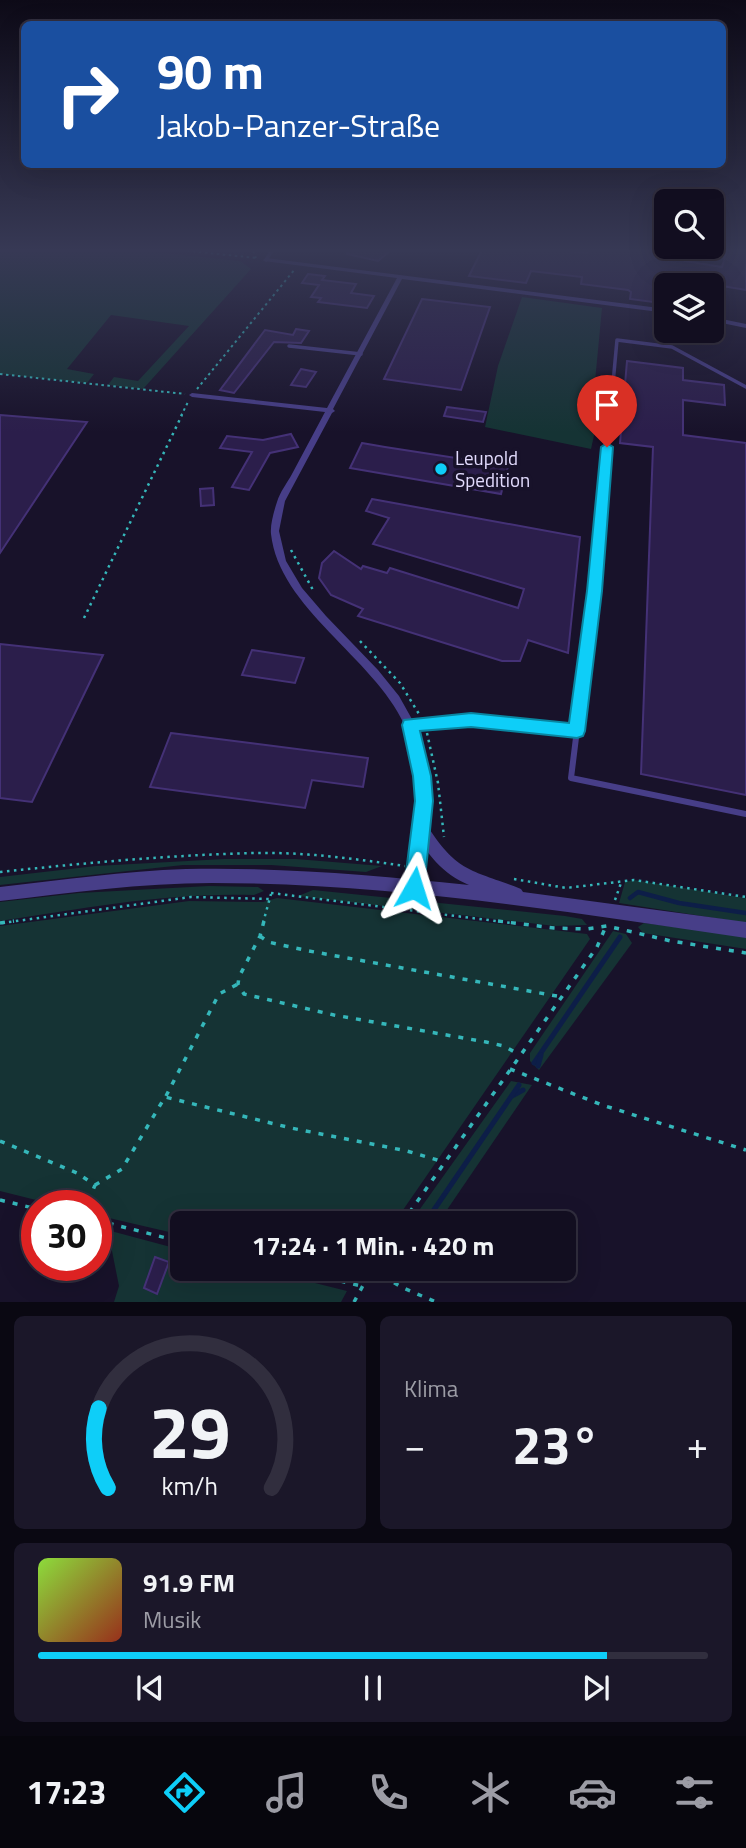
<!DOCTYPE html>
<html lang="de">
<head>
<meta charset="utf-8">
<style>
	:root { --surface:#120e20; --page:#1b1729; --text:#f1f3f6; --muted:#9c9ca5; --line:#312e3e; --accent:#0ecef8 }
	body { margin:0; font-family:"Titillium Web",sans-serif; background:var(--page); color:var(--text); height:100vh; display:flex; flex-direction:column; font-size:26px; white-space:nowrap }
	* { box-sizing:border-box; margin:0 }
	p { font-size:23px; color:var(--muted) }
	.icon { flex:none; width:38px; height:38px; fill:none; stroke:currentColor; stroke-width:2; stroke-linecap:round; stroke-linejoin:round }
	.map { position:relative; height:1302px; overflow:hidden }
	.details { display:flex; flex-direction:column; gap:14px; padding:14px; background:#0a0812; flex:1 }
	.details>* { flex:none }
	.banner { position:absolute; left:21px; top:21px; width:705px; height:147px; border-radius:10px; box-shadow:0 7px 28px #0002,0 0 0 2px var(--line); background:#1a4fa0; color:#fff; overflow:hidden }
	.fabs { position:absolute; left:654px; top:189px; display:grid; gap:14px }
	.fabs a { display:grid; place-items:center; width:70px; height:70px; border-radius:10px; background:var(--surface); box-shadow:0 7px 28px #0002,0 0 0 2px var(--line); font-size:35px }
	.speed { position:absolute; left:21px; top:1190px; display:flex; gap:14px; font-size:35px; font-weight:700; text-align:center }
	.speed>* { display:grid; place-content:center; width:91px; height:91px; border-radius:50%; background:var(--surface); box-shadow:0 7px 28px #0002,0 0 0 2px var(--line); line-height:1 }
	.speed .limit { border:10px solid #d22; background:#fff; color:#111 }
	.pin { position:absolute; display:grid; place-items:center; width:60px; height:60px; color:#fff; margin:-72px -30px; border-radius:50% 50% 50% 0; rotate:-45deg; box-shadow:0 0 7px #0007 }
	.pin .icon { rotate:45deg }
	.me { position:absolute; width:77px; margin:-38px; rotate:6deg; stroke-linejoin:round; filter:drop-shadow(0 0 5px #0008) }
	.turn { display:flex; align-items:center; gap:24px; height:147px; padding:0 21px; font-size:32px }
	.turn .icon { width:91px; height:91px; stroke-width:2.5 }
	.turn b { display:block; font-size:49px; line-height:60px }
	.big { font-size:52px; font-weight:700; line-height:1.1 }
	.details .tile { flex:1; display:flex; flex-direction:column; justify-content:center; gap:10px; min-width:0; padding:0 24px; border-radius:10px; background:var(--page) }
	.details .dial { align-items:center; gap:0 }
	.dial svg { height:182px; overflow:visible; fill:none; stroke:var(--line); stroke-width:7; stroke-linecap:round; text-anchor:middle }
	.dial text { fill:var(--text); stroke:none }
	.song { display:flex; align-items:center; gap:21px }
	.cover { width:84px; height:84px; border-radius:10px; background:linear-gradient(135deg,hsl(90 70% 55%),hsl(10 70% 35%)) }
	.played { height:7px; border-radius:4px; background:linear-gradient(90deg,var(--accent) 85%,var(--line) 85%) }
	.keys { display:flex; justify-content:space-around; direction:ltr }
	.heat { display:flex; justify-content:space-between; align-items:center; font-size:38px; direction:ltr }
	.details .tiles { flex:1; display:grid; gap:14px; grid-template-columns:1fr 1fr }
	.tile:last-child { grid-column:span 2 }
	.trip { position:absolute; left:170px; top:1211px; width:406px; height:70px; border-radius:10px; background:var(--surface); box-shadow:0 7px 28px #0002,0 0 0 2px var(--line); font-weight:700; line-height:70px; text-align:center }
	.tabs { display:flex; height:112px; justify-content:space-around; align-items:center; background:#07060d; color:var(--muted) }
	.tabs .icon { width:49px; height:49px }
	.tabs .current { color:var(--accent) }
	.tabs b { font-size:32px; color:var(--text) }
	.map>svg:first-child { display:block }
</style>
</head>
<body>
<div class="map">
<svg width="746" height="1302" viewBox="0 0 746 1302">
	<rect width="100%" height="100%" fill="#18122a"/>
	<g fill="#153334">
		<path d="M0 250H135L240 261 251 269 143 389 108 385 114 377 138 381 189 326 111 315 67 369 94 374 87 383 0 374Z"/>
		<path d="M522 297 602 308 592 413 595 431 591 449 485 427 498 366Z"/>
		<path d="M224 859H296L382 866 366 872 271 865H183L0 885V877L96 866Z"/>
		<path d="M634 880 746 898V923L619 903 625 882Z"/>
		<path d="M209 886 258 887 264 891 254 895C169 892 85 908 0 921V902L79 893Z"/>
		<path d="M313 890 565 916 582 919 587 925 555 926 298 896Z"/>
		<path d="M277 898 587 934 590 939 394 1223H182V1235L96 1215V1206H60L0 1191V926L189 901 263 902Z"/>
		<path d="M644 923 746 936V949L643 933 638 927Z"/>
		<path d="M613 931 626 934 632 943 539 1070 530 1061V1053Z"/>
		<path d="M511 1081 532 1085 438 1223H410Z"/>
		<path d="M96 1227 182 1250V1269H259L347 1291 341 1302H114L119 1286 110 1241 96 1237Z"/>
	</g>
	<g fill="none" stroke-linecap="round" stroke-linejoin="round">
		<path stroke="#0d1e48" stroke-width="2.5" d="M208 250 243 253"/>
		<path stroke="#0d1e48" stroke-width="4.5" d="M630 898 638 892 679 903 746 913"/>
		<g stroke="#0d1e48" stroke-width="5">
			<path d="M534 1063 620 937"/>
			<path d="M538 1066 541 1055"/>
			<path d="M512 1096 523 1090"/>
			<path d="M425 1223 519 1085"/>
		</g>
	</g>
	<g fill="#2b1e4b" stroke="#443176" stroke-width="2">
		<path d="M347 250H391L378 261 347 254Z"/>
		<path d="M482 250H557L588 253 589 250H668L688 253 685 261 722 267 727 250H746V290L669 277 667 303H661L630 299 631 292 628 290 581 284 582 277 531 271 526 283 469 276Z"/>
		<path d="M308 274 325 276 322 280 356 284 351 293 374 296 367 308 318 302 321 298 311 297 319 285 302 283Z"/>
		<path d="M422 299 490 307 461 390 384 379Z"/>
		<path d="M296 329 309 331 301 343 274 342 234 393 220 390 265 330 293 335Z"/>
		<path d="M627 361 683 368V380L724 385 725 405 683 400V435L746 443V795L641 774 653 447 620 443Z"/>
		<path d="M301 369 316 372 306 387 291 385Z"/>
		<path d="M447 407 486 412 483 422 444 416Z"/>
		<path d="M0 415 87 422 0 553Z"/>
		<path d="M291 434 298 447 270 453 249 490 232 487 252 452 220 448 227 436 263 440Z"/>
		<path d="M362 443 385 447 508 466 501 494 350 468Z"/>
		<path d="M213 488 214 505 201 506 200 489Z"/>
		<path d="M372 499 580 537 568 653 528 640 520 661H502L358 616 363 609 331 595 319 578 322 563 334 551 361 569 363 566 387 573 390 568 518 608 524 589 373 544 389 518 366 511Z"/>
		<path d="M0 644 103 655 32 802 0 798Z"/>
		<path d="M252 650 304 658 295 683 242 675Z"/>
		<path d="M171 733 368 758 363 787 312 780 305 808 150 787Z"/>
		<path d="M155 1257 169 1262 157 1294 144 1288Z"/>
	</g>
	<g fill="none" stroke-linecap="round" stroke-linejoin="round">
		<g stroke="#35b7ba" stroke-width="2" stroke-dasharray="2.5 3.5" stroke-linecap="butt">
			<path d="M181 250 257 258"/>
			<path d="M247 250 253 251 256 258"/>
			<path d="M0 374 185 394"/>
			<path d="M197 389 295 269"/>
			<path d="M181 416 189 400"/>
		</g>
		<g stroke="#35b7ba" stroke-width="2.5" stroke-dasharray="2.5 4.5" stroke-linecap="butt">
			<path d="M291 550 313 590"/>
			<path d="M84 618 182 415"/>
			<path d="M360 641 400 683 419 714"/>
			<path d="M427 733 438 783 444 837"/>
			<path d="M0 872C85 863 170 855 256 853 306 852 356 859 405 866"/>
			<path d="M514 879 566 888 634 880 746 897"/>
			<path d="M271 893 512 923"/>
			<path d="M615 900 621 883"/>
			<path d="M2 923 191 897 270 899"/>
			<path d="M263 923 271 894"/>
		</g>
		<g stroke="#35b7ba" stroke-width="3.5" stroke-dasharray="5 8" stroke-linecap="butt">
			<path d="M264 921 260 936 239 977 238 984 244 994 334 1015 486 1042 504 1046 520 1055"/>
			<path d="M498 921 554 928 587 929 607 926 671 941 746 953"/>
			<path d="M0 923 14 921"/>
			<path d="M260 936 268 942 309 951 562 997"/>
			<path d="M510 1069 602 1105 746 1150"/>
			<path d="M166 1096 219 994 238 984"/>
			<path d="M0 1141 77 1173 95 1185 87 1206"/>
			<path d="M95 1185 122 1169 165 1097 291 1128 407 1151 444 1162"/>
			<path d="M0 1200 37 1209"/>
			<path d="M96 1220 182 1242"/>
			<path d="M402 1223 597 947 606 926"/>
			<path d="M290 1269 361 1286"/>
			<path d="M372 1269 401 1287 436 1302"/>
			<path d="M354 1302 372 1269"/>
		</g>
		<g stroke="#473e88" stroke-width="3.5">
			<path d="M266 260 272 250"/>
			<path d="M289 346 361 354"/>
			<path d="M610 416 617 340 672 347 746 387"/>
		</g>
		<path stroke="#473e88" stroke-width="4.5" d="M589 635 610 415"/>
		<g stroke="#473e88" stroke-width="6">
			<path d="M589 633 571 778 746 814"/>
			<path d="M552 729 577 731"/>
		</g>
		<g fill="#473e88" fill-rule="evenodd">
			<path d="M266 258 667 309V313L402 279 333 409 335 411 332 413 285 501 279 531 286 561 302 588 326 616 378 670 399 696 413 721 471 716 552 725 556 726 557 729 556 732 552 733 471 724 416 729C433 782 425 834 420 888L418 892 414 894 410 892 408 888C414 836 427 774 404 724 374 658 279 608 271 534 270 525 274 511 277 502 280 492 287 483 292 474 303 453 314 433 325 412L192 397 189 395 192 393 327 408 397 278 264 261 263 260Z"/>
			<path d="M712 317 746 324V328L712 321Z"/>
		</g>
		<path fill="#473e88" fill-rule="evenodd" d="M421 823 426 824C458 874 471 869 521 889L523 892 746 922V938C569 912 391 883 212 883 141 883 70 893 0 901V887C62 880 124 871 186 869 281 867 375 875 469 885 443 874 426 854 414 829L416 824Z"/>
	</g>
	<linearGradient id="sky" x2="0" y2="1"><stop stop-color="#0d0a17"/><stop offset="0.58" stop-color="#373955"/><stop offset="1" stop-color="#373955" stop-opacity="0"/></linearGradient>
	<rect width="746" height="432" fill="url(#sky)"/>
	<path fill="#0ecef8" stroke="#0986a1" stroke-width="2" d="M607 443 613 447 602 591 585 731 583 736 577 738 471 727 420 731 431 776 433 801 424 888 421 895 414 897 407 895 404 888 415 801 413 776 402 725 404 720 471 713 569 723 587 591 601 447Z"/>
	<circle fill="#0ecef8" stroke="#18122a" stroke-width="2.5" cx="441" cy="469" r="7"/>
	<g text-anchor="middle" stroke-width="7" stroke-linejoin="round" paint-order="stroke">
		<g font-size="19" fill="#e3dcfe" stroke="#18122a" text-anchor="start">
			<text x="455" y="465">Leupold<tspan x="455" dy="22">Spedition</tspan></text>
		</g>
	</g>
</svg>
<div class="fabs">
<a><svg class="icon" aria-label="search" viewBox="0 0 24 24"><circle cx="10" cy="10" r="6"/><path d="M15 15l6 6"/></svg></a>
<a><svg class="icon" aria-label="layers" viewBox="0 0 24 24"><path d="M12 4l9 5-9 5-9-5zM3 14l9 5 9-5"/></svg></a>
</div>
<div class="speed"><div class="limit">30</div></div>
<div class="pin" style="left:607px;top:447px;background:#d93025"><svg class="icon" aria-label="arrive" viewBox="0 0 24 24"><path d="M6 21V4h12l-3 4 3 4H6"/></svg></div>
<svg class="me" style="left:414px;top:888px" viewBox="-20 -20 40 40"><path d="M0-17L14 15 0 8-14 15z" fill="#0ecef8" stroke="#fff" stroke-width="4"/></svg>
<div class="trip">17:24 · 1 Min. · 420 m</div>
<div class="banner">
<div class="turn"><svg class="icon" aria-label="right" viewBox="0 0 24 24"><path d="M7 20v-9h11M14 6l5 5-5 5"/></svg><div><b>90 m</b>Jakob-Panzer-Straße</div></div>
</div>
</div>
<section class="details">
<div class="tiles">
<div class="tile dial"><svg viewBox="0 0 100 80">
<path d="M14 69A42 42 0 1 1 86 69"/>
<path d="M14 69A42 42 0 0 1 10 34" stroke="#0ecef8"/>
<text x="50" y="56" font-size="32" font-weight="700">29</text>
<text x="50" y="72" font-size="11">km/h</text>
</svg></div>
<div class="tile"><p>Klima</p>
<div class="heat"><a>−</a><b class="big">23°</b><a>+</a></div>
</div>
<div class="tile">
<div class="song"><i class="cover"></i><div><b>91.9 FM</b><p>Musik</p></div></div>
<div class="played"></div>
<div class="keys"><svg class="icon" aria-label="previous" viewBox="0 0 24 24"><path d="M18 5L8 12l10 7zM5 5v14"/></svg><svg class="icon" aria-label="pause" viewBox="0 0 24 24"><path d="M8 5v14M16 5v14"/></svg><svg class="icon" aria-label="next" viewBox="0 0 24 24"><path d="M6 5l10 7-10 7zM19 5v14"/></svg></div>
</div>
</div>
</section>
<nav class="tabs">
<b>17:23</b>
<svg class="icon current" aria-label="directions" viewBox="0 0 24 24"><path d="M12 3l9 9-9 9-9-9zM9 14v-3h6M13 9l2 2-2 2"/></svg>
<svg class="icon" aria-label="music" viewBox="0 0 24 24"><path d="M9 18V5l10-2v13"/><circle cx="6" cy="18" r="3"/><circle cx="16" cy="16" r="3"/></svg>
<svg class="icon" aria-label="phone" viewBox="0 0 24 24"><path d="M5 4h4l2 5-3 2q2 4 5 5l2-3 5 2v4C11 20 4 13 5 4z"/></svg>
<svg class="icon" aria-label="climate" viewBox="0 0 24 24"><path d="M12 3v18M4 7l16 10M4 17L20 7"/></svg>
<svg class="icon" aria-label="car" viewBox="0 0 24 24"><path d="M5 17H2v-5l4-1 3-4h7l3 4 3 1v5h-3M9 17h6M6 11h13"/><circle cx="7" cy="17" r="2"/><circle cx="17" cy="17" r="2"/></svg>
<svg class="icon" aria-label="filters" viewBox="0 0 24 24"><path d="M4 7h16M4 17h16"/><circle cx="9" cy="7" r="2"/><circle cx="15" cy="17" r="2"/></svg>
</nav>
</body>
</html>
